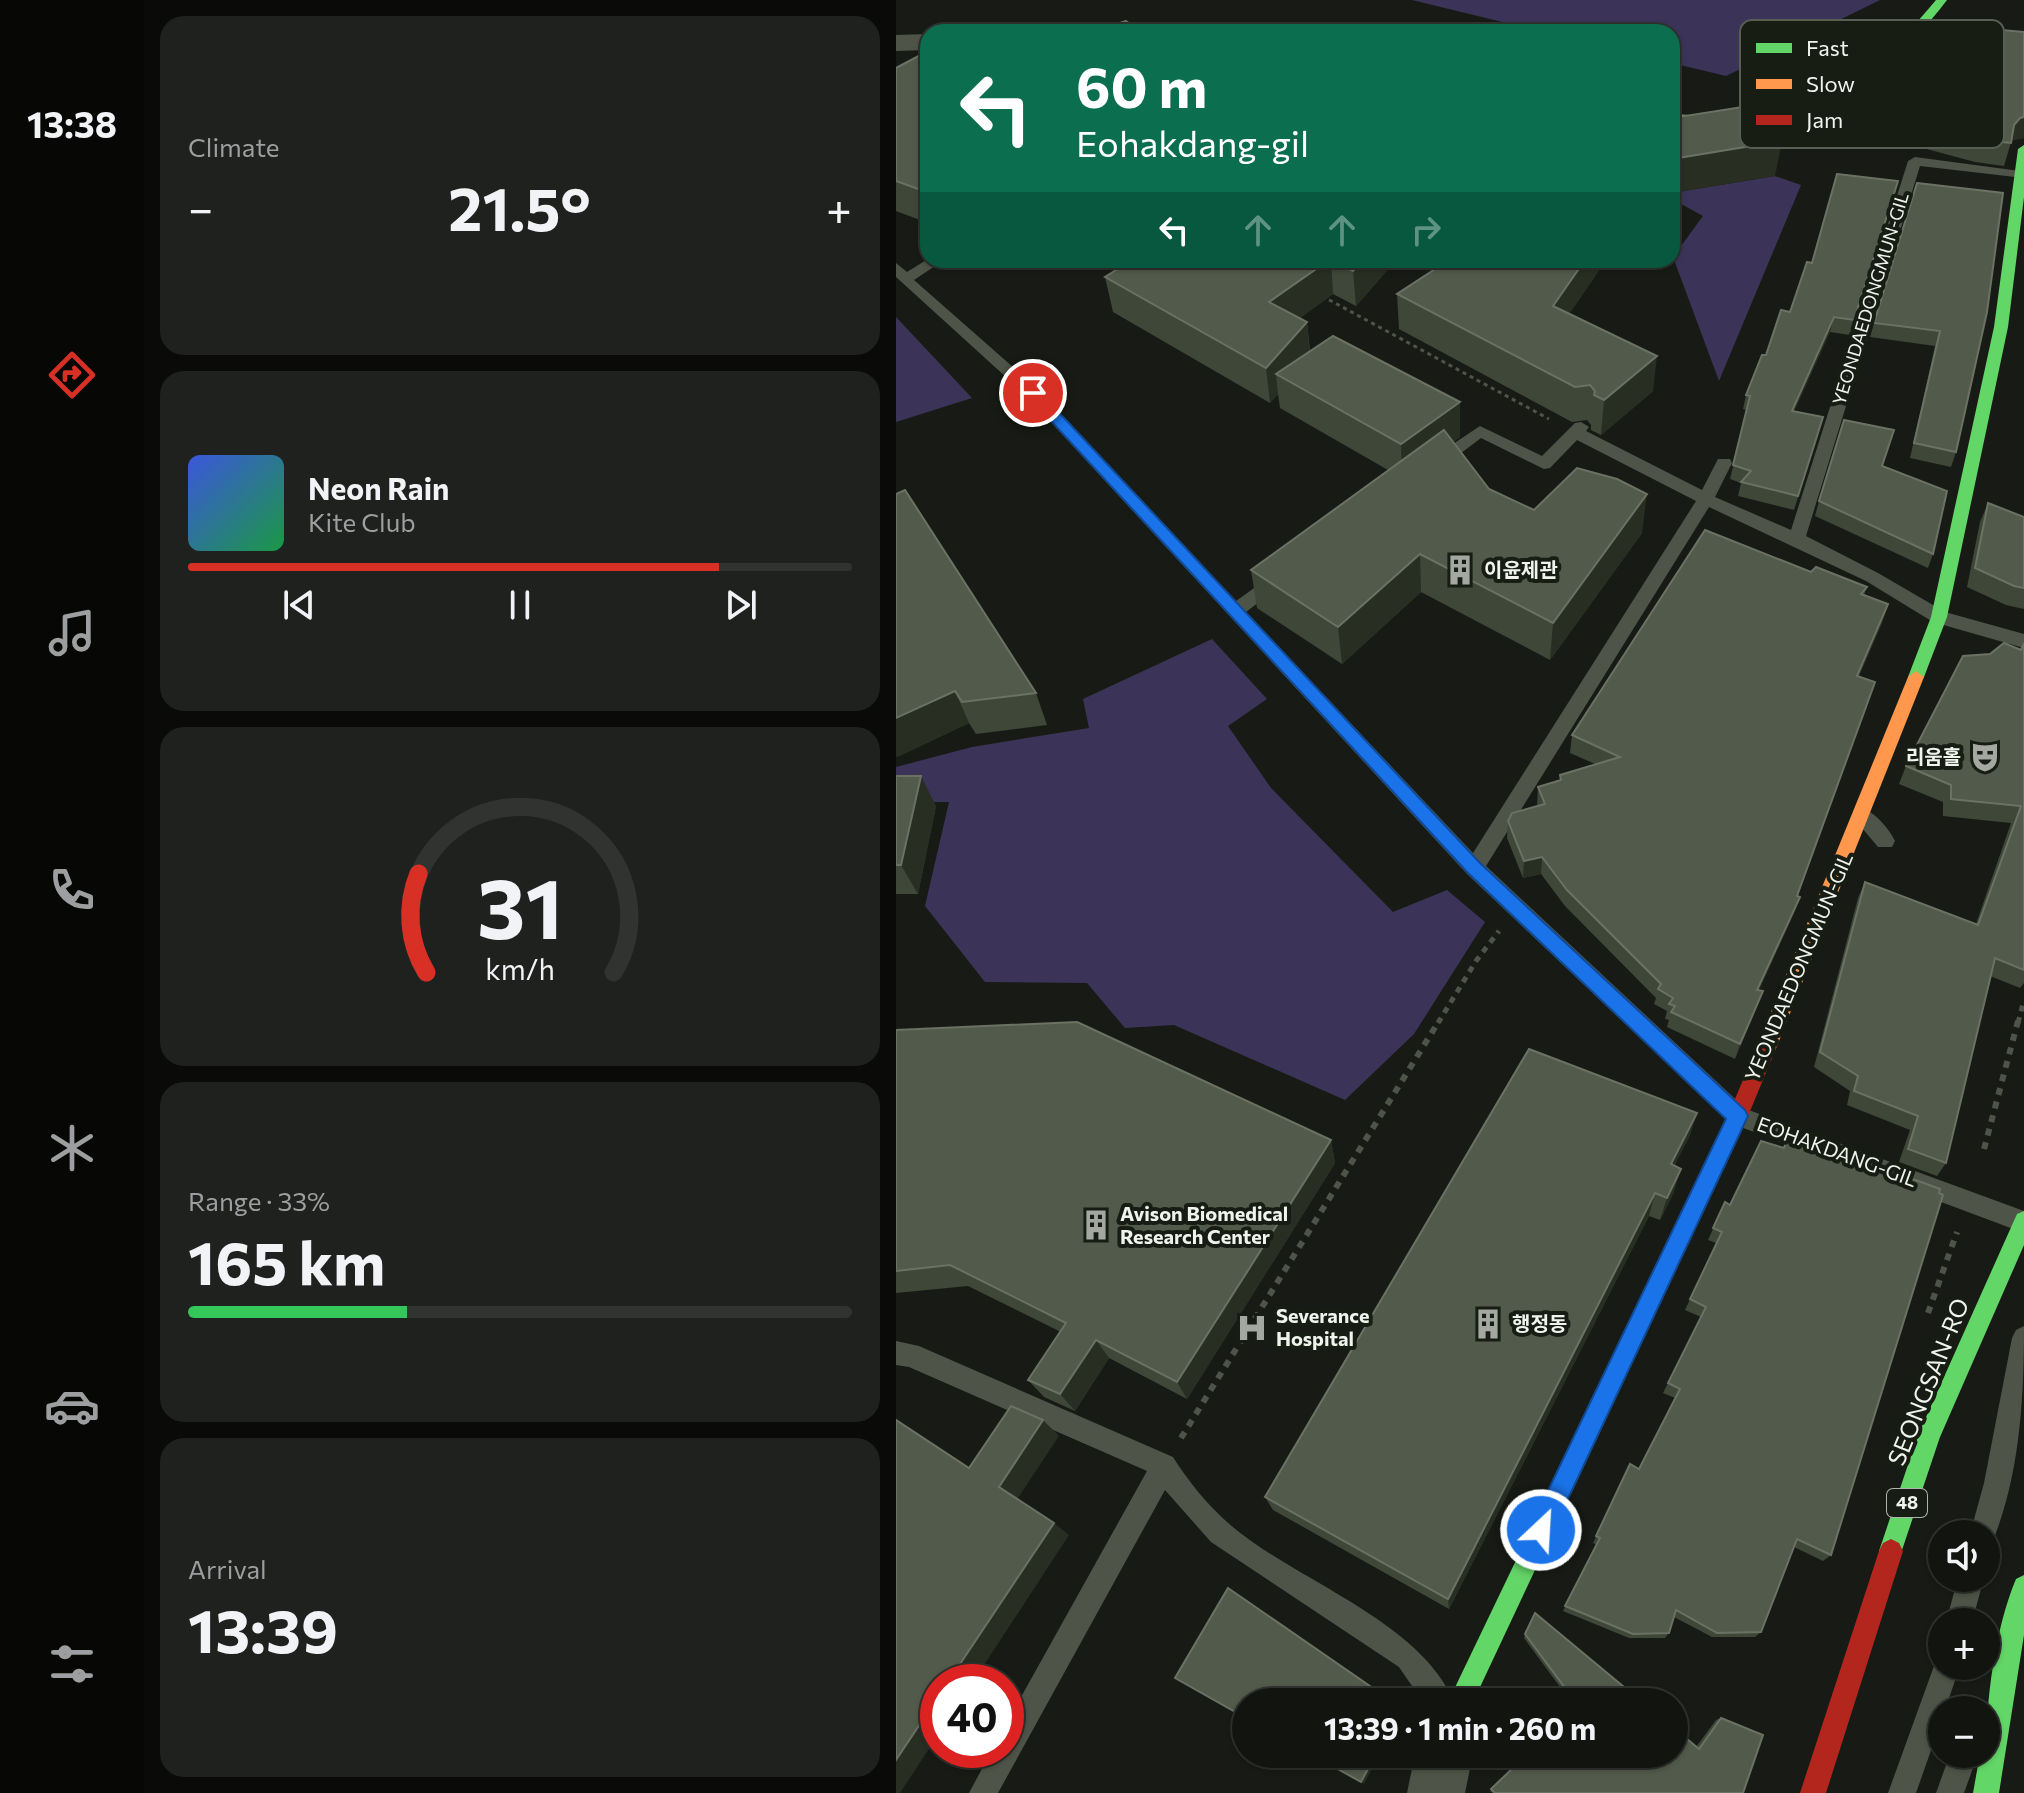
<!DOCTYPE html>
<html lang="en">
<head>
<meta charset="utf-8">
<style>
	:root { --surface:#121410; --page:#1f211e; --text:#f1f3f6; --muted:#9c9e9f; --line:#313330; --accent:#d93025 }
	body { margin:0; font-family:Commissioner,"Noto Sans KR",sans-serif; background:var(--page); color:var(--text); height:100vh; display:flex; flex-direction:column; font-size:30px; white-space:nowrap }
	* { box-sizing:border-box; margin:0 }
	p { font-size:26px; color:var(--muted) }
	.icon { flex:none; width:44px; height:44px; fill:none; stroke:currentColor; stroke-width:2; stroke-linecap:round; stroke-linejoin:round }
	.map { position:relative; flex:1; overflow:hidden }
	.sheet { display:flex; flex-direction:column; gap:16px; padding:16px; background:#0a0b09; width:752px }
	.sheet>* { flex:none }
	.hud { position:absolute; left:24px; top:24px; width:760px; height:244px; border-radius:24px; box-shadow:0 2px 6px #0004,0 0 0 2px var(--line); background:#0b6e4f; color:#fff; overflow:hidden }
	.fabs { position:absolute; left:1032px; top:1520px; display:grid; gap:16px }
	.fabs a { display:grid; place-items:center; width:72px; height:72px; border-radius:50%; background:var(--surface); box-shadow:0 2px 6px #0004,0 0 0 2px var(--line); font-size:40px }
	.speed { position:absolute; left:24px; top:1664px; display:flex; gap:16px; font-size:40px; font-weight:700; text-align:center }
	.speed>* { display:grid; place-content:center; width:104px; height:104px; border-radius:50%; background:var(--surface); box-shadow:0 2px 6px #0004,0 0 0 2px var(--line); line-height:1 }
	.speed .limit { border:12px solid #d22; background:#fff; color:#111 }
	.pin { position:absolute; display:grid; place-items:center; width:68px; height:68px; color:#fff; margin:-34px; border:4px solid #fff; border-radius:50%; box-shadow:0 2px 8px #0007 }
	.me { position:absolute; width:88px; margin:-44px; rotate:25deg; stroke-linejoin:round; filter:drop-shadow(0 0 6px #0008) }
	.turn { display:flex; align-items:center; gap:28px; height:168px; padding:0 24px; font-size:36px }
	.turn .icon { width:104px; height:104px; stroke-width:2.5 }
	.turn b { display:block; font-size:56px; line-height:68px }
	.lanes { display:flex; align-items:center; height:76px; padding:0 24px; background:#0003; justify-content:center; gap:40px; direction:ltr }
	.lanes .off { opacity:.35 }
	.big { font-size:60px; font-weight:700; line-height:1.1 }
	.sheet .tile { flex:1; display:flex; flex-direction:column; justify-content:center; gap:12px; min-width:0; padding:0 28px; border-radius:24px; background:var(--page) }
	.sheet .dial { align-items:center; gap:0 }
	.dial svg { height:208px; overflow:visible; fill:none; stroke:var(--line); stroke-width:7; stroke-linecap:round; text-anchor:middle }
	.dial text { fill:var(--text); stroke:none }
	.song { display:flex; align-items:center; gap:24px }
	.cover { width:96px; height:96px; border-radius:12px; background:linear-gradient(135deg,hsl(230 70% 55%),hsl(140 70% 35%)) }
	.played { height:8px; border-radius:4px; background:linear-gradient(90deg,var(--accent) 80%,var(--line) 80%) }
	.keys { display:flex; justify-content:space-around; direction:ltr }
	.heat { display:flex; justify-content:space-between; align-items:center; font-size:44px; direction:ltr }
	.charge { height:12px; border-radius:6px; background:linear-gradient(90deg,#34c759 33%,var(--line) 0) }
	.trip { position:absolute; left:336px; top:1688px; width:456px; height:80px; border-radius:40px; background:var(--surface); box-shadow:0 2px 6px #0004,0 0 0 2px var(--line); font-weight:700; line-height:80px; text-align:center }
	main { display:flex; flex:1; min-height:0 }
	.tabs { display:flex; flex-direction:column; width:144px; justify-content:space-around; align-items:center; background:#070806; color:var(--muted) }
	.tabs .icon { width:56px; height:56px }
	.tabs .on { color:var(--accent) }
	.tabs b { font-size:36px; color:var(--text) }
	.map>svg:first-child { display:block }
</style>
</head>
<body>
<main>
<nav class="tabs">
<b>13:38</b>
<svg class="icon on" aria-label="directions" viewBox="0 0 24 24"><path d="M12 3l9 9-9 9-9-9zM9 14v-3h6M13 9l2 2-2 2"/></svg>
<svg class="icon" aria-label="music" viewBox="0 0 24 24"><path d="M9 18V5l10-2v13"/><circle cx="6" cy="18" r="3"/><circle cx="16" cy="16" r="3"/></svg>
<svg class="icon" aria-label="phone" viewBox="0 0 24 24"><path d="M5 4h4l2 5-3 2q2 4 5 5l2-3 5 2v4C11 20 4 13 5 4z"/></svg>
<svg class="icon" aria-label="climate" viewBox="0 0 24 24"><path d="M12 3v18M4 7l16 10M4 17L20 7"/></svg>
<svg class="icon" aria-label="car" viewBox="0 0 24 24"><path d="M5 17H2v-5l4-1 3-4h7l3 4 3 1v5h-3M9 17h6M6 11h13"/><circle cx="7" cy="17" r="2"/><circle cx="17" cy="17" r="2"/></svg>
<svg class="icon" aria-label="filters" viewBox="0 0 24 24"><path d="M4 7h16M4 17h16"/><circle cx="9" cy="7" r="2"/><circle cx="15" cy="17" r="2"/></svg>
</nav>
<section class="sheet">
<div class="tile"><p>Climate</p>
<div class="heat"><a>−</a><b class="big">21.5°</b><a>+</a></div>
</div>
<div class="tile">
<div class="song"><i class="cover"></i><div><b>Neon Rain</b><p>Kite Club</p></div></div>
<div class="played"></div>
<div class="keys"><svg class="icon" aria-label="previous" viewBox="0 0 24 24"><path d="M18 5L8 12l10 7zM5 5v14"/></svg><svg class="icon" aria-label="pause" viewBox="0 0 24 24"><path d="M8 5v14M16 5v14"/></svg><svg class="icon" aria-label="next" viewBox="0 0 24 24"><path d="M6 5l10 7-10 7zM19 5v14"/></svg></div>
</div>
<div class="tile dial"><svg viewBox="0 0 100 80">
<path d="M14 69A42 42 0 1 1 86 69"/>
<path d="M14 69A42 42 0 0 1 11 31" stroke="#d93025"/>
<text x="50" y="56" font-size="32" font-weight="700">31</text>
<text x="50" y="72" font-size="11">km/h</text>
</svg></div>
<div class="tile"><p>Range · 33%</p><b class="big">165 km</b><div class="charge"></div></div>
<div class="tile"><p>Arrival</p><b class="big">13:39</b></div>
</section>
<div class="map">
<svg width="1128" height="1793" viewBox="0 0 1128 1793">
	<rect width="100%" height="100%" fill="#181b15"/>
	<g fill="#3b3458">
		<path d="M516 0H984L830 76 776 63V32H648Z"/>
		<path d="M879 176 905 185 823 381 777 257 807 216 776 199V193Z"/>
		<path d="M0 317 76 398 0 422Z"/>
		<path d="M316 639 371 699 332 726 375 788 497 912 551 890 589 922 518 1034 449 1100 278 1025 229 1028 191 983 89 982 29 906 53 802H0V767L76 747 193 728 187 699Z"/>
	</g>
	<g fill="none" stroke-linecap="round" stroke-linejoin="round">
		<path stroke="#4f544b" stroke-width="3" stroke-dasharray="4 4" stroke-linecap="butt" d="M426 296 653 419"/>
		<g stroke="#4f544b" stroke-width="5" stroke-dasharray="6 6" stroke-linecap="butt">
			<path d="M542 1023 580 961 603 931"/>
			<path d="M1122 1023 1128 1000"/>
		</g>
		<g stroke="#4f544b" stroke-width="6" stroke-dasharray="7 7" stroke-linecap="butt">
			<path d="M1088 1149 1122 1021"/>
			<path d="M1032 1313 1061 1232"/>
			<path d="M285 1438 543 1021"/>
		</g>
		<g fill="#4e5447" fill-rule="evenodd">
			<path d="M1019 157 1124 171 1128 172V178L1024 166 910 536 982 573 1049 612 1128 634V648L1037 622 970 581 813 507 590 866 850 1109 1128 1211V1233L834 1123 571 874 132 397 0 277V263L11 272 32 259 48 260 18 280 142 389 340 601 375 576H387L390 580 387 584 350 612 577 853 800 501 681 440 654 468 648 469 585 438 548 466H536V458L584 426 646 456 679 423 685 422 693 427 690 431 806 490 822 459H834L836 463 819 497 895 530 1012 161Z"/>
			<path d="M966 808C979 812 993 829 999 841L996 847H982L956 816 959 810Z"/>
			<path d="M1128 1326C1128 1399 1124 1475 1096 1543L1090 1546V1534H1074L1088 1483 1116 1338 1120 1330Z"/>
			<path d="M0 1341 23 1346 277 1457C292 1481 310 1503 331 1522 396 1580 523 1619 558 1702H527L503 1667 315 1542 269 1490 102 1793H73L96 1750H110V1724L251 1471 13 1367 0 1365Z"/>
			<path d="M1062 1578H1088L1076 1622H1050Z"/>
			<path d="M1046 1655V1666H1064L1049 1710H1046V1719L1020 1793H992L1038 1666 1042 1657Z"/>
			<path d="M1054 1754H1082L1068 1793H1040Z"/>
		</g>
		<g fill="#4e5447" fill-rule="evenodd">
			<path d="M32 34V50L0 51V35Z"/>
			<path d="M519 1754H577L569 1793H511Z"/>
		</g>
		<g fill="#63d668" fill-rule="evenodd">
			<path d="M1040 0H1051C1006 60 939 111 863 121 834 124 805 123 776 122V114C811 116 846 118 881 111 944 97 1000 49 1040 0Z"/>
			<path d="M1128 145V197L1112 327 1051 617 1028 677 1020 683 1012 677 1035 617 1098 327 1122 149Z"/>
			<path d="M1128 1211V1245L1044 1437 1003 1559 995 1563 987 1559 983 1551 1022 1435 1121 1214Z"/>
			<path d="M771 1257 778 1260 781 1267 778 1274 577 1702H552L764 1260Z"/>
			<path d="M1128 1575V1635L1103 1793H1077L1084 1754H1090C1090 1700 1099 1629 1120 1579Z"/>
		</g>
		<path fill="#ff974d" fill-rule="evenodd" d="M1020 671 1028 677 881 1046 878 1052 871 1055 864 1052 861 1046 1012 677Z"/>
		<g fill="#b3261e" fill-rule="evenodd">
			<path d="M871 1037 878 1040 881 1046 852 1116 778 1274 771 1277 764 1274 761 1267 764 1260 833 1113 864 1040Z"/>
			<path d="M995 1539 1003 1543 1007 1551 930 1793H904L983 1551 987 1543Z"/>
		</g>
	</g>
	<g fill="#3f4738">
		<path d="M1128 32V138L1117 140 1115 142 1108 166 1079 162 945 126 950 104Z"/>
		<path d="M32 51V223L0 211V68Z"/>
		<path d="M1107 193 1060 452 1055 467 1014 458 1039 346 974 337 978 323Z"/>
		<path d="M998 196 954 335 934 332 898 411 927 417 898 510 842 496 845 483 834 479 851 410 847 409 850 395 894 312 916 263Z"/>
		<path d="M308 260H500L460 306 437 294 404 318 411 322 414 351 564 437 557 442 593 489 638 510 746 533 654 660 525 592 446 664 361 608 355 570 492 470 384 408 382 394 374 403 217 312 209 277 301 265Z"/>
		<path d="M599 260H710L673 314 757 391 705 435 695 430V425L691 420 676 422 503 329 501 294 595 265Z"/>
		<path d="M987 466 1037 554 1032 568 919 516 923 501Z"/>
		<path d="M0 494 140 693 151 725 80 734 73 723 1 757 0 754Z"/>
		<path d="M1092 503 1128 517V609L1110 605 1071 587 1084 522Z"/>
		<path d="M915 572 971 587 968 595 992 604 986 623 963 676 901 896 898 913 863 990 861 1006 839 1059 771 1027 773 1020 769 1019 771 1011 758 1004 760 998 669 906 645 874 627 878 611 838 612 821 641 806 642 787 664 781V775L699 764 674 753 676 735Z"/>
		<path d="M1128 642V983L1124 988 1094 976 1050 1163 1041 1176 1003 1162 1014 1130 951 1105 954 1091 918 1067 962 898 969 882 1080 924 1115 823 1047 816V802L1003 784 1010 766 1094 654 1124 650Z"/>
		<path d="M0 776 40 806 22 894H0Z"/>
		<path d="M0 1030 435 1140 439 1163 291 1399 213 1358 179 1411 148 1397 132 1380 165 1332 72 1286 0 1293Z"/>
		<path d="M801 1113 793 1137 778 1165V1192L764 1220 753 1216 553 1609 377 1510 369 1497Z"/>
		<path d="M888 1148 1000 1179 1003 1174 935 1555 927 1561 898 1547 865 1632 859 1637H816L778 1617 773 1633 769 1638H733L667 1611 701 1545 697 1543 734 1464 743 1469 779 1398 767 1393 805 1317 789 1310 820 1243 812 1240 829 1202 834 1205Z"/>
		<path d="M629 1634 746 1702 667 1691 628 1638Z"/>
		<path d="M825 1718 847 1793H597L594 1791 618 1767 614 1758 617 1754 800 1747 820 1720Z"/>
	</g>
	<g fill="#282e22">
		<path d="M1128 117V138L1117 140 1114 143 1118 125 1124 118Z"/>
		<path d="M886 141 879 176 776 193V159Z"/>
		<path d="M1002 181 998 196 954 335 958 320Z"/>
		<path d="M32 184V213L25 190Z"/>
		<path d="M433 260H435L437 294 377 338 373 302Z"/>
		<path d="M467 260H500L460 306 457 271Z"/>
		<path d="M689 260H710L655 341 657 306Z"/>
		<path d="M938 317 934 332 892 425 896 411Z"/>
		<path d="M411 322 414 357 380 374 382 394 374 403 370 368Z"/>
		<path d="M761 356 757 391 705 435 708 400Z"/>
		<path d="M564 402V437L506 478 505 444Z"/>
		<path d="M751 494 746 533 654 660 657 623Z"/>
		<path d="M524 554 525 592 446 664 442 627Z"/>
		<path d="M992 604 986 623 955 694 961 676Z"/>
		<path d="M59 691 73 723 1 757 0 754V718Z"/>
		<path d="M25 776 40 806 22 894 5 865Z"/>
		<path d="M646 857 645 874 627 878 628 861Z"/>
		<path d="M904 897 898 913 856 1006 861 990Z"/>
		<path d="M867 991 861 1006 839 1059 844 1044Z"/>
		<path d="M801 1113 793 1137 768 1187 775 1164Z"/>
		<path d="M435 1140 439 1163 291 1399 281 1382Z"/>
		<path d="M785 1169 778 1192 764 1220 771 1198Z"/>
		<path d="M759 1193 753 1216 553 1609 552 1599Z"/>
		<path d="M200 1340 213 1358 179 1411 164 1394Z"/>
		<path d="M147 1420 163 1436 120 1501 103 1487Z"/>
		<path d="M158 1523 173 1535 77 1682H52Z"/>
		<path d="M42 1697V1735L4 1793H0V1760Z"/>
		<path d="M480 1754H484L468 1784 465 1782Z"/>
	</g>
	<g fill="#525a4b" stroke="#6b7264" stroke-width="2">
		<path d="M230 21 244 32H199Z"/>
		<path d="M318 24 326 32H294Z"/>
		<path d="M1061 26 1128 32V117L1124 118 1118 125 1115 143 1086 140 950 104Z"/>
		<path d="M32 51V184L25 190 0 181V68Z"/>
		<path d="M865 104 886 141 776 159V118Z"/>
		<path d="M941 174 1002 181 958 320 938 317 896 411 927 417 902 496 845 482 855 471 837 465 854 396 850 395 866 355H870L885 310 894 312 911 262 916 263Z"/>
		<path d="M1021 183 1107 193 1091 312 1060 452 1018 443 1044 331 978 323Z"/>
		<path d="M236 260H291L301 265 308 260H433L373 302 411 322 370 368 209 277Z"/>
		<path d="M437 260H467L457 271Z"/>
		<path d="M553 260H582L595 265 599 260H689L657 306 761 356 708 400 698 395 699 391 694 385 679 387 501 294Z"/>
		<path d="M437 336 564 402 505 444 380 374Z"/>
		<path d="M948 420 998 430 986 466 1051 491 1037 554 923 501Z"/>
		<path d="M548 430 593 489 638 510 681 468 721 479 751 494 657 623 524 554 442 627 355 570Z"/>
		<path d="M9 490 140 693 66 702 59 691 0 718V494Z"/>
		<path d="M1092 503 1128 517V588L1118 586 1079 568Z"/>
		<path d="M809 530 915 572 920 567 971 587 965 594 992 604 961 676 979 682 901 896 904 897 861 990 867 991 844 1044 775 1012 779 1006 773 1004 777 998 762 989 765 984 671 890 646 857 628 861 612 821 616 813 649 804 642 787 665 780 664 775 724 757 676 735Z"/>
		<path d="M1108 643 1125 650 1128 643V970L1099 958 1050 1163 1012 1149 1022 1116 958 1091 962 1076 924 1052 969 882 1082 925 1125 806 1055 799V785L1010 766 1067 656 1094 654Z"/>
		<path d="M0 776H25L5 865H0Z"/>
		<path d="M181 1022 435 1140 281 1382 200 1340 164 1394 132 1380 170 1323 54 1265 0 1271V1030Z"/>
		<path d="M633 1049 801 1113 775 1164 785 1169 771 1198 759 1193 552 1599 369 1497Z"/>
		<path d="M891 1140 1002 1179 1003 1174 1044 1189 1043 1193 1047 1195 935 1555 901 1539 865 1632 821 1633 780 1610 773 1633 737 1634 669 1606 704 1538 700 1536 734 1464 743 1469 784 1389 772 1383 810 1307 794 1299 826 1232 817 1228 829 1202 834 1205 865 1141 888 1148Z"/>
		<path d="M115 1406 147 1420 103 1487 158 1523 52 1682H42V1697L0 1760V1420L73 1468Z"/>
		<path d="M332 1588 497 1702H350V1718L279 1678Z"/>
		<path d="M639 1613 746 1702H658L669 1688 629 1634Z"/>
		<path d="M825 1718 867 1735 847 1793H599L595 1789 620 1765 615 1756 617 1754H778V1728L803 1749Z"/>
		<path d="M415 1754H480L465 1782Z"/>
	</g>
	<path fill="#1a73e8" stroke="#114b97" stroke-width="2" d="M137 388 142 390 584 863 849 1110 852 1116 653 1539 645 1542 637 1539 633 1530 637 1522 830 1119 572 873 132 396 130 393Z"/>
	<defs>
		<g id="building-bare" transform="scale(2.4)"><path d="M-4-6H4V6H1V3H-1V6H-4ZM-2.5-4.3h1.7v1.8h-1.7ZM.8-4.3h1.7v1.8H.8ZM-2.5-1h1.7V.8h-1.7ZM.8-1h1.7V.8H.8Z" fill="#a4a8a1" stroke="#171d13" stroke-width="2.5" paint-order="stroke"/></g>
		<g id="theatre-bare" transform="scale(2.4)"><path d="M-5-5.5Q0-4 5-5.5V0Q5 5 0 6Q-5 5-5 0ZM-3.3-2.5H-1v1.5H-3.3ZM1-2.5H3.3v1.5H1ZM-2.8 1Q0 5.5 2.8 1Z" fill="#a4a8a1" stroke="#171d13" stroke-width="2.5" paint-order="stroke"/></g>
		<g id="hospital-bare" transform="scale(2.4)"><path d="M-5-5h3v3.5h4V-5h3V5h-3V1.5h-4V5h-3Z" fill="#a4a8a1" stroke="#171d13" stroke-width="2.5" paint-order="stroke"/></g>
	</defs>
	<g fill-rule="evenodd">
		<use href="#building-bare" x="564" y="570"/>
		<use href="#theatre-bare" x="1089" y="757"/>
		<use href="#building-bare" x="200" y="1225"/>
		<use href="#building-bare" x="592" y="1324"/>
		<use href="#hospital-bare" x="356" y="1328"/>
	</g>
	<g text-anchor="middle" stroke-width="8" stroke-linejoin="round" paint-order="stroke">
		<g font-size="18" fill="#f0f4ed" stroke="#171d13">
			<text transform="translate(975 299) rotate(-73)" y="6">YEONDAEDONGMUN-GIL</text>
		</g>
		<rect fill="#171d13" stroke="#afb4ac" stroke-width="2" x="991" y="1489" width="40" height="28" rx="6"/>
		<g font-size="18" font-weight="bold" fill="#f0f4ed">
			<text x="1011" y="1509">48</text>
		</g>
		<g font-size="20" font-weight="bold" fill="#f0f4ed" stroke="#171d13" text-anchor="start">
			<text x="588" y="577">이윤제관</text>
			<text x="1065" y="764" text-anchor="end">리움홀</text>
			<text x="224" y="1221">Avison Biomedical<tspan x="224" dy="23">Research Center</tspan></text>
			<text x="380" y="1323">Severance<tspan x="380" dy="23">Hospital</tspan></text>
			<text x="616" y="1331">행정동</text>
		</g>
		<g font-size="20" fill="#f0f4ed" stroke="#171d13">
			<text transform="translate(903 967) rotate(-67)" y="7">YEONDAEDONGMUN-GIL</text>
			<text transform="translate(941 1152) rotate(20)" y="7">EOHAKDANG-GIL</text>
		</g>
		<g font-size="24" fill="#f0f4ed" stroke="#171d13">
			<text transform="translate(1033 1382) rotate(-68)" y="8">SEONGSAN-RO</text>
		</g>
	</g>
	<rect x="844" y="20" width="264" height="128" rx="12" fill="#171d13" stroke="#585e54" stroke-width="2"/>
	<rect x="860" y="43" width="36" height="10" fill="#63d668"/>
	<rect x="860" y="79" width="36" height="10" fill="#ff974d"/>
	<rect x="860" y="115" width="36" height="10" fill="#b3261e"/>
	<g font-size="22" fill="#f0f4ed">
		<text x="910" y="56">Fast</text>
		<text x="910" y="92">Slow</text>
		<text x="910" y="128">Jam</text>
	</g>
</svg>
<div class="fabs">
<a><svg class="icon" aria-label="sound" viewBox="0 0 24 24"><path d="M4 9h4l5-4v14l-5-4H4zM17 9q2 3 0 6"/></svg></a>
<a>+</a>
<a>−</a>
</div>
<div class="speed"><div class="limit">40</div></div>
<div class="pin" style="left:137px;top:393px;background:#d93025"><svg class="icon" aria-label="arrive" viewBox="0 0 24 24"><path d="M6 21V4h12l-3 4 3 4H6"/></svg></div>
<svg class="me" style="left:645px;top:1530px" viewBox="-20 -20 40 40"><circle r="17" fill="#1a73e8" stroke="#fff" stroke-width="3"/><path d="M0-11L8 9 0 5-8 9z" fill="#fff"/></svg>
<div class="trip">13:39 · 1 min · 260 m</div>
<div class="hud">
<div class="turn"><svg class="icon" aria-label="left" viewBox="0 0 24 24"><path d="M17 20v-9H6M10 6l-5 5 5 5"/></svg><div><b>60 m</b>Eohakdang-gil</div></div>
<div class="lanes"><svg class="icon" aria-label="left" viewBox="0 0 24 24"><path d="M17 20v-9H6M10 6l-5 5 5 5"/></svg><svg class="icon off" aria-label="ahead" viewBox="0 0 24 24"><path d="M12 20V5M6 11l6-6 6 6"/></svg><svg class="icon off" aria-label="ahead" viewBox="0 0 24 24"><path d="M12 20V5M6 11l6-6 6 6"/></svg><svg class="icon off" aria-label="right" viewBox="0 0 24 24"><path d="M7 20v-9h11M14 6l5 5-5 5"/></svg></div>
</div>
</div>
</main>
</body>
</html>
